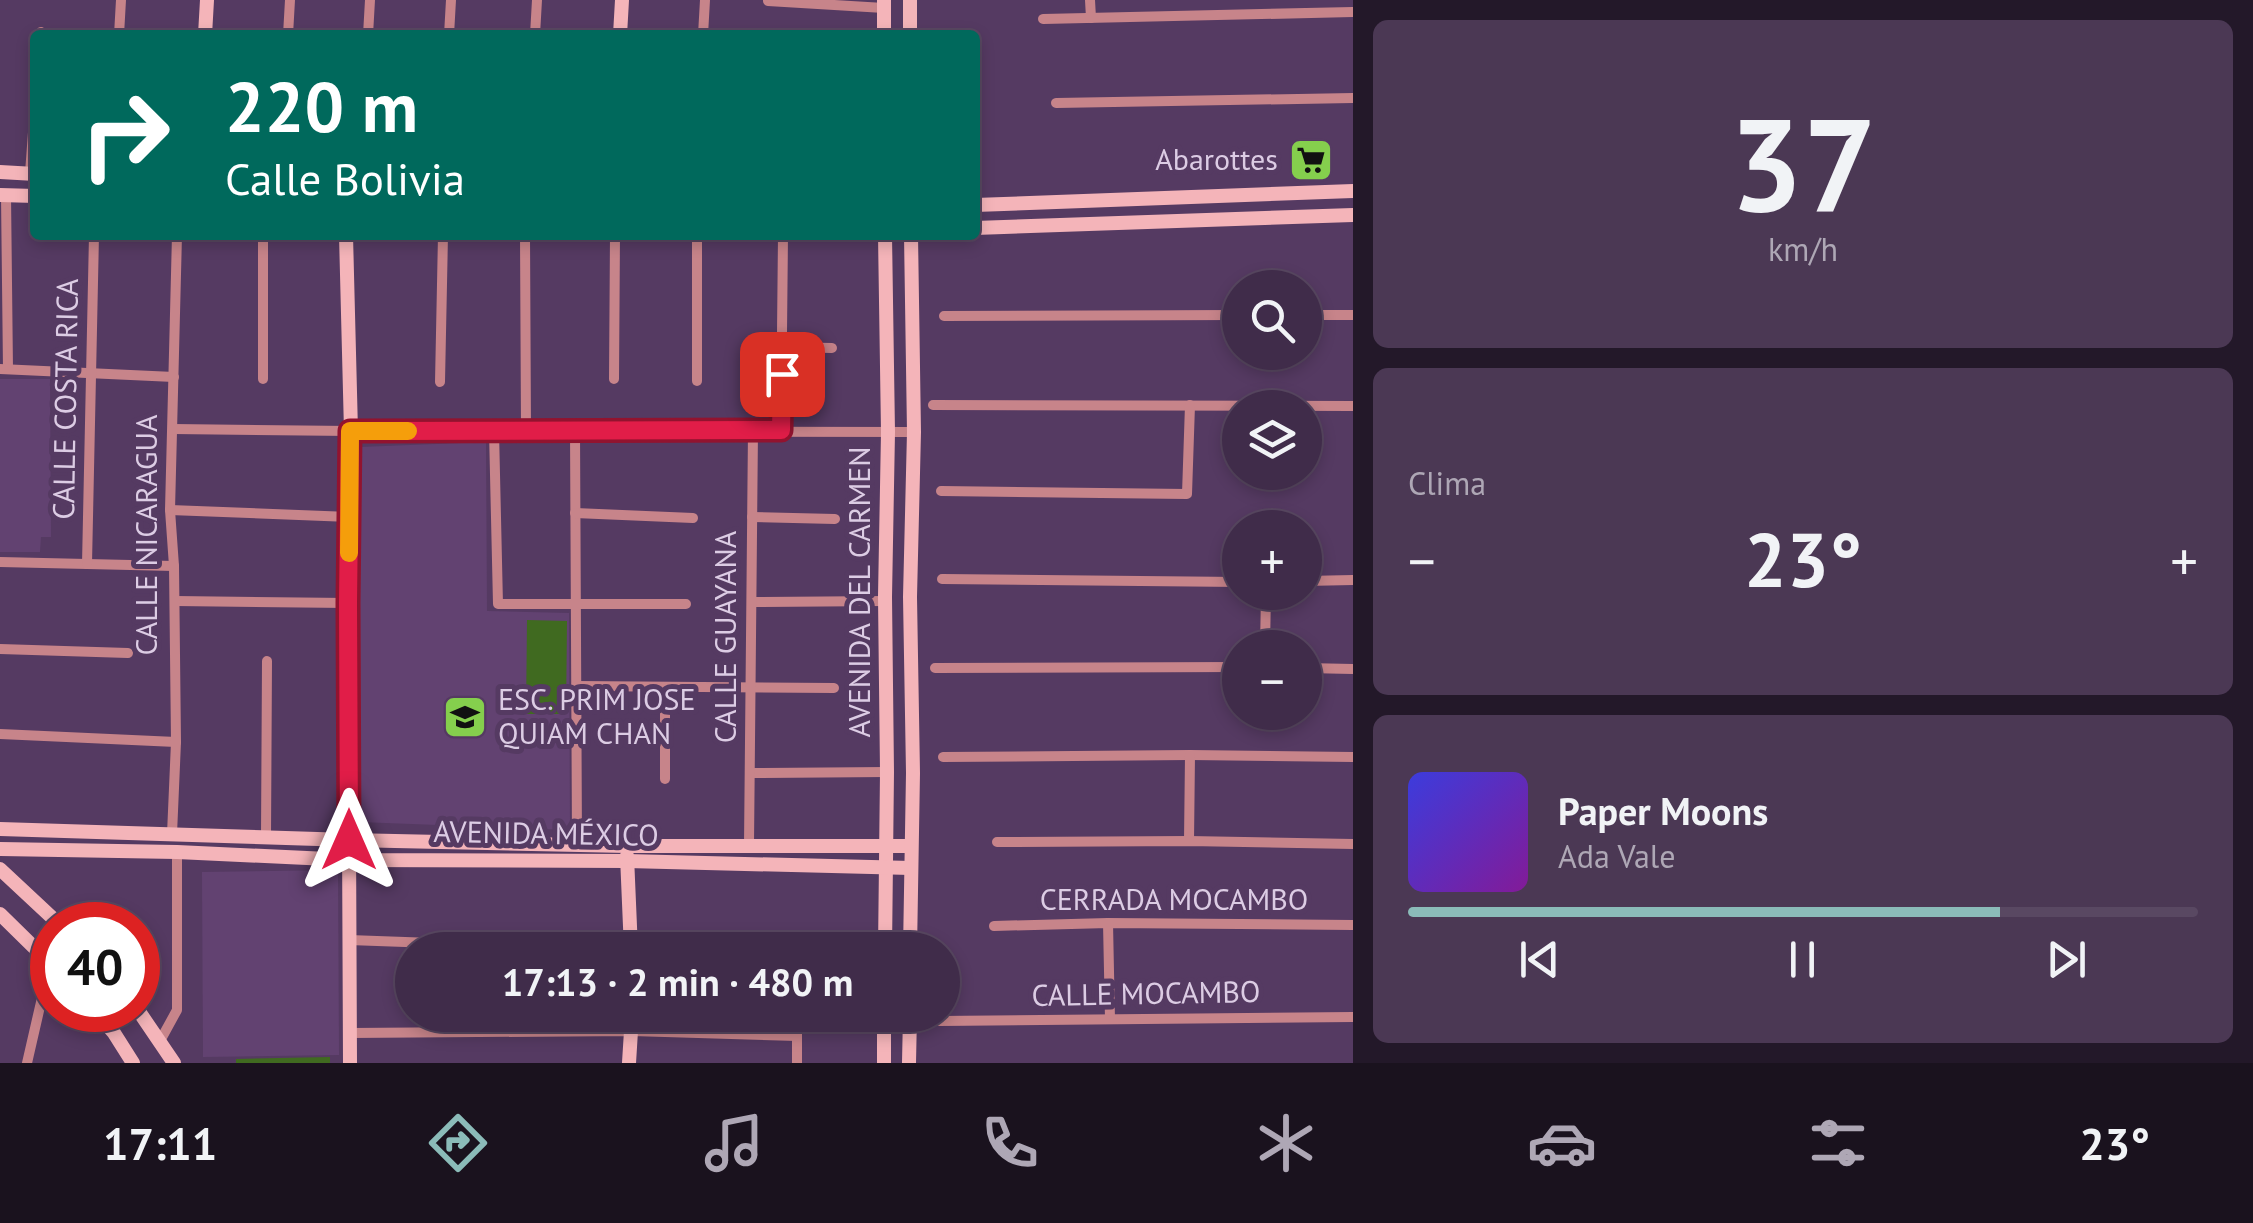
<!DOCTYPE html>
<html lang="es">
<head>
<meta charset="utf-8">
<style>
	:root { --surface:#402c4a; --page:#4b3854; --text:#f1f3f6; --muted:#aea7b5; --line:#594862; --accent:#8bbbb9 }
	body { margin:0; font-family:"PT Sans",sans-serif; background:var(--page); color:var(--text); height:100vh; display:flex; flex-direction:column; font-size:38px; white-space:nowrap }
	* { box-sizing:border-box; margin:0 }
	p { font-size:32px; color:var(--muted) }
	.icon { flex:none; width:55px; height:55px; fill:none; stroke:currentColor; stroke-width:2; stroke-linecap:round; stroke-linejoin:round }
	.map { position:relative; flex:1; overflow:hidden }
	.details { display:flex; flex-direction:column; gap:20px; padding:20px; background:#231829; width:900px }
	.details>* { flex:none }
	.banner { position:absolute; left:30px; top:30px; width:950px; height:210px; border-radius:10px; box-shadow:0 5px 15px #0003,0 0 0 2px var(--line); background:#00695c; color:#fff; overflow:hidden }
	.tools { position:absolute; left:1222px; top:270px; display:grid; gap:20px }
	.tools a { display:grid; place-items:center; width:100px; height:100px; border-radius:50%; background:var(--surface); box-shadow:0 5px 15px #0003,0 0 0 2px var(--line); font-size:50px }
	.speed { position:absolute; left:30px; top:902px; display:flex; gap:20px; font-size:50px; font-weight:700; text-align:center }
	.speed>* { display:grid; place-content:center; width:130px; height:130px; border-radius:50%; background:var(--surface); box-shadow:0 5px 15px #0003,0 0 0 2px var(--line); line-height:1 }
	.speed .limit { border:15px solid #d22; background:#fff; color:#111 }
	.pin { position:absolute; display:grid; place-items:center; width:85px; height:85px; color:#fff; margin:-42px; border-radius:20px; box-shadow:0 5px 15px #0006 }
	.me { position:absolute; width:110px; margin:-55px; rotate:0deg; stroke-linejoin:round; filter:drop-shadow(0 0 8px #0008) }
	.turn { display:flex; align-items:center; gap:35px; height:210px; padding:0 30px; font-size:45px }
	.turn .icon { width:130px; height:130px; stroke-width:2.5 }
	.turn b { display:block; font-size:70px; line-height:85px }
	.big { font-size:75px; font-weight:700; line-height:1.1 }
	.details .card { flex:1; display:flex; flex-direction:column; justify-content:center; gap:15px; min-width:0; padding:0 35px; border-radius:15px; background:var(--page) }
	.details .dial { align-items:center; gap:0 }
	.dial b { font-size:130px; line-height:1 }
	.song { display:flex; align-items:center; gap:30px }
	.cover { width:120px; height:120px; border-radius:15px; background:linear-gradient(135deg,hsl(240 70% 55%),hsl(290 70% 35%)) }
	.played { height:10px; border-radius:5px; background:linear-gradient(90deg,var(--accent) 75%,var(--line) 75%) }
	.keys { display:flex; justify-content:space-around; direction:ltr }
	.heat { display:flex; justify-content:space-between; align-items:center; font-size:55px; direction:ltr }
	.trip { position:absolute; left:395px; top:932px; width:565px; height:100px; border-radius:50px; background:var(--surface); box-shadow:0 5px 15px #0003,0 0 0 2px var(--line); font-weight:700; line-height:100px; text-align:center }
	.menu { display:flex; height:160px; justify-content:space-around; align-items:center; background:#1a121e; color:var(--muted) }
	.menu .icon { width:70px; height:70px }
	.menu .active { color:var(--accent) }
	.menu b { font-size:45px; color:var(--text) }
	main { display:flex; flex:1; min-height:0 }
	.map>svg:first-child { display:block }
</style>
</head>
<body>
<main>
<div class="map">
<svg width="1353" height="1063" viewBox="0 0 1353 1063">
	<rect width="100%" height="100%" fill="#553a62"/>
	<g fill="#624271">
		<path d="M0 379H50L51 537H41L40 552H0Z"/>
		<path d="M486 442 487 611 569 613 570 830 359 822 360 447Z"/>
		<path d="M338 870 339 1055 203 1057 202 872Z"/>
	</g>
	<g fill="#406a20">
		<path d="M527 620 567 621 566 714H526Z"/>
		<path d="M330 1057V1063H236V1059Z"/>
	</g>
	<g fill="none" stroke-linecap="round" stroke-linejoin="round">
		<g stroke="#c7848a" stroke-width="10">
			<path d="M1090 0 1091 18"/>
			<path d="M768 1 884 8"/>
			<path d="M1043 19 1353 12"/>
			<path d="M40 35 41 32"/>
			<path d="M119 35 121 0"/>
			<path d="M288 35 290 0"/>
			<path d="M368 35 370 0"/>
			<path d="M449 35 451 0"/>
			<path d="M535 35 537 0"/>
			<path d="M703 35 705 0"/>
			<path d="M1056 103 1353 98"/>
			<path d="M30 173 35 105"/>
			<path d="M6 195 8 369"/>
			<path d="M263 235V379"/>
			<path d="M525 235 526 430"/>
			<path d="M697 235V381"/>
			<path d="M1305 315H1353"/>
			<path d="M944 316 1240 315"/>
			<path d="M782 347 832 348"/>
			<path d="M0 369 174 377"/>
			<path d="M614 379 615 235"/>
			<path d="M440 382 443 235"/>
			<path d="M933 405 1353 406"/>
			<path d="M173 429 351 431 914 432"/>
			<path d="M575 430 577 844"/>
			<path d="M781 430 783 235"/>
			<path d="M494 431 498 604H686"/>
			<path d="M941 491 1187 494 1190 405"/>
			<path d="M170 510 350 517"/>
			<path d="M575 513 693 518"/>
			<path d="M752 517 835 519"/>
			<path d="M0 562 174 566"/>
			<path d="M87 564 94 235"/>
			<path d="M942 579 1240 582"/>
			<path d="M1305 581 1353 580"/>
			<path d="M175 601 348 603"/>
			<path d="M752 602 885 601"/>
			<path d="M1265 648 1266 592"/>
			<path d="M0 649 128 653"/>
			<path d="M935 668 1240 667"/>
			<path d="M1305 668 1353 669"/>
			<path d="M576 686 834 688"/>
			<path d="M665 687V779"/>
			<path d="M0 734 176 742"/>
			<path d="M943 757 1190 755 1353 757"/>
			<path d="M751 773 887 772"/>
			<path d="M172 834 176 742 174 566 170 510 177 235"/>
			<path d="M266 837 267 661"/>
			<path d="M1189 841 1190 755"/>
			<path d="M997 842 1189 841 1353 844"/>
			<path d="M749 845 753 430"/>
			<path d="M1108 923 1110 1019"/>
			<path d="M994 926 1108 923 1353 925"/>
			<path d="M349 940 633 950"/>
			<path d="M939 1021 1353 1017"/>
			<path d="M350 1033 632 1031 797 1036"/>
			<path d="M160 1041 177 1010V852"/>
			<path d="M27 1063 50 963"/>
			<path d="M797 1063V1015"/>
		</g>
		<g stroke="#f4b4b9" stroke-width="14">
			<path d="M884 0V35"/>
			<path d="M910 0V35"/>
			<path d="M205 35 207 0"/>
			<path d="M620 35 622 0"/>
			<path d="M0 172 35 174"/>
			<path d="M0 195 35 196"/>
			<path d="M975 205 1353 191"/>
			<path d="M975 228 1353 215"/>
			<path d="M346 235 351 431 348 603 350 1063"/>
			<path d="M885 235 888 432 885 597 887 772 885 950"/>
			<path d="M0 829 349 840 627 846H911"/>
			<path d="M0 849 177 852 349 860 627 861 911 868"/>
			<path d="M627 856 631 950"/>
			<path d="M0 869 60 925"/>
			<path d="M0 914 52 965"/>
			<path d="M910 950 913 773 910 597 914 432 911 235"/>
			<path d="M94 1010 114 1033 133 1063"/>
			<path d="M138 1010 174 1063"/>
			<path d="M629 1063 632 1015"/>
			<path d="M884 1063V1015"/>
			<path d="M909 1063 910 1015"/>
		</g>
	</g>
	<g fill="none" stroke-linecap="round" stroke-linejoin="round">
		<g stroke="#92132f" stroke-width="25">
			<path id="route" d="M349 840 348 603 350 431 781 430 782 374"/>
		</g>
		<use href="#route" stroke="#e11d48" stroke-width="18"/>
		<path stroke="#f59e0b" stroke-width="18" d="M349 553 350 431H408"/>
	</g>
	<defs>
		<g id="supermarket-square" transform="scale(2.25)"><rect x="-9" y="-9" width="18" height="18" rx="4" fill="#85cf4d" stroke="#553a62"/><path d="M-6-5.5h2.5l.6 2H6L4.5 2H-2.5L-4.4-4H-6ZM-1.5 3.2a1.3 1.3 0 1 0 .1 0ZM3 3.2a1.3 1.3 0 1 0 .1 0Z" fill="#111"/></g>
		<g id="school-square" transform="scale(2.25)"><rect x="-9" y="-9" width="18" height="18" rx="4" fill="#85cf4d" stroke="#553a62"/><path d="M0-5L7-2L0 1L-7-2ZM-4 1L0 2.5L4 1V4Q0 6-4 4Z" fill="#111"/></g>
	</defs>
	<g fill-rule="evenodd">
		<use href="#supermarket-square" x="1311" y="160"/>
		<use href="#school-square" x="465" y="717"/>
	</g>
	<g text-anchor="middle" stroke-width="10" stroke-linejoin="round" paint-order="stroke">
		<g font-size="30" fill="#dccce4" stroke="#553a62" text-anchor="end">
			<text x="1278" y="170">Abarottes</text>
			<text x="498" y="710" text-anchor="start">ESC. PRIM JOSE<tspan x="498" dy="34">QUIAM CHAN</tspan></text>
		</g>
		<g font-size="30" fill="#dccce4" stroke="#553a62">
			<text transform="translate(66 399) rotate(-89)" y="10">CALLE COSTA RICA</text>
			<text transform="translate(147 535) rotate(-90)" y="10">CALLE NICARAGUA</text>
			<text transform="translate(860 592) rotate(-90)" y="10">AVENIDA DEL CARMEN</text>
			<text transform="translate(726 637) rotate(-90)" y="10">CALLE GUAYANA</text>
			<text transform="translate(546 834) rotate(1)" y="10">AVENIDA MÉXICO</text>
			<text x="1174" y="910">CERRADA MOCAMBO</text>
			<text transform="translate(1146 994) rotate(-1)" y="10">CALLE MOCAMBO</text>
		</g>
	</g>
</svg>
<div class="tools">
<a><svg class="icon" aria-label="search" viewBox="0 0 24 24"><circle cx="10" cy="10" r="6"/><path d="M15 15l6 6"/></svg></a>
<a><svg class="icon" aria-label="layers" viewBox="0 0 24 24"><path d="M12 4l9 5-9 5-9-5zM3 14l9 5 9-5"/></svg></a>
<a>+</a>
<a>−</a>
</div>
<div class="speed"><div class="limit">40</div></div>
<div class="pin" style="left:782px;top:374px;background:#d93025"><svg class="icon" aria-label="arrive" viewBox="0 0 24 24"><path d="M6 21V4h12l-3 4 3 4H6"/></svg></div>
<svg class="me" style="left:349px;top:840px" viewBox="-20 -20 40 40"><path d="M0-17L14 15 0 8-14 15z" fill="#e11d48" stroke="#fff" stroke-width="4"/></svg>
<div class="trip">17:13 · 2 min · 480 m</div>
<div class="banner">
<div class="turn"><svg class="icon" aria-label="right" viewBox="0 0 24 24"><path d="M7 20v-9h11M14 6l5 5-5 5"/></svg><div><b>220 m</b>Calle Bolivia</div></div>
</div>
</div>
<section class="details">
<div class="card dial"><b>37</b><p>km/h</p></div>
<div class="card"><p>Clima</p>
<div class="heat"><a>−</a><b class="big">23°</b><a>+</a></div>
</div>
<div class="card">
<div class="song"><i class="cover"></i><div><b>Paper Moons</b><p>Ada Vale</p></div></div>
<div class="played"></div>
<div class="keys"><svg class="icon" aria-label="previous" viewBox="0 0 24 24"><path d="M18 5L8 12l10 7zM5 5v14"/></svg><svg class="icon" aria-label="pause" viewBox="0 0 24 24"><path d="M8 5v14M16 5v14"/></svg><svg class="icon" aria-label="next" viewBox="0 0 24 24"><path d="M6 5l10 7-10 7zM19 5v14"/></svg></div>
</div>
</section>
</main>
<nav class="menu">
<b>17:11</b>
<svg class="icon active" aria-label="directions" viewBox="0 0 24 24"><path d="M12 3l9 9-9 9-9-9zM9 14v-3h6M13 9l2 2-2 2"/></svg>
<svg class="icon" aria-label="music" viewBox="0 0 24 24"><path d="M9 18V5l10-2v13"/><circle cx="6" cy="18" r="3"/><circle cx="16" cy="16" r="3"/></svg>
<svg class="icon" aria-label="phone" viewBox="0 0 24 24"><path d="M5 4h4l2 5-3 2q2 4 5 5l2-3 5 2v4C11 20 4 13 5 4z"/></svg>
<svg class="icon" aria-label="climate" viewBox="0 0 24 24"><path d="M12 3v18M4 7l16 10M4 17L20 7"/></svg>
<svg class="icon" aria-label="car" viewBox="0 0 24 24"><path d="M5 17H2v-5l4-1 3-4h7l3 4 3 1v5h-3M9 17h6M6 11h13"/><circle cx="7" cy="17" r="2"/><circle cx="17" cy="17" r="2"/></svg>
<svg class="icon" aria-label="filters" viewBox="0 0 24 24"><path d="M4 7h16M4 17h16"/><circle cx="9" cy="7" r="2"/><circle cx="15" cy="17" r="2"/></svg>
<b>23°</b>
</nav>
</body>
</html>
